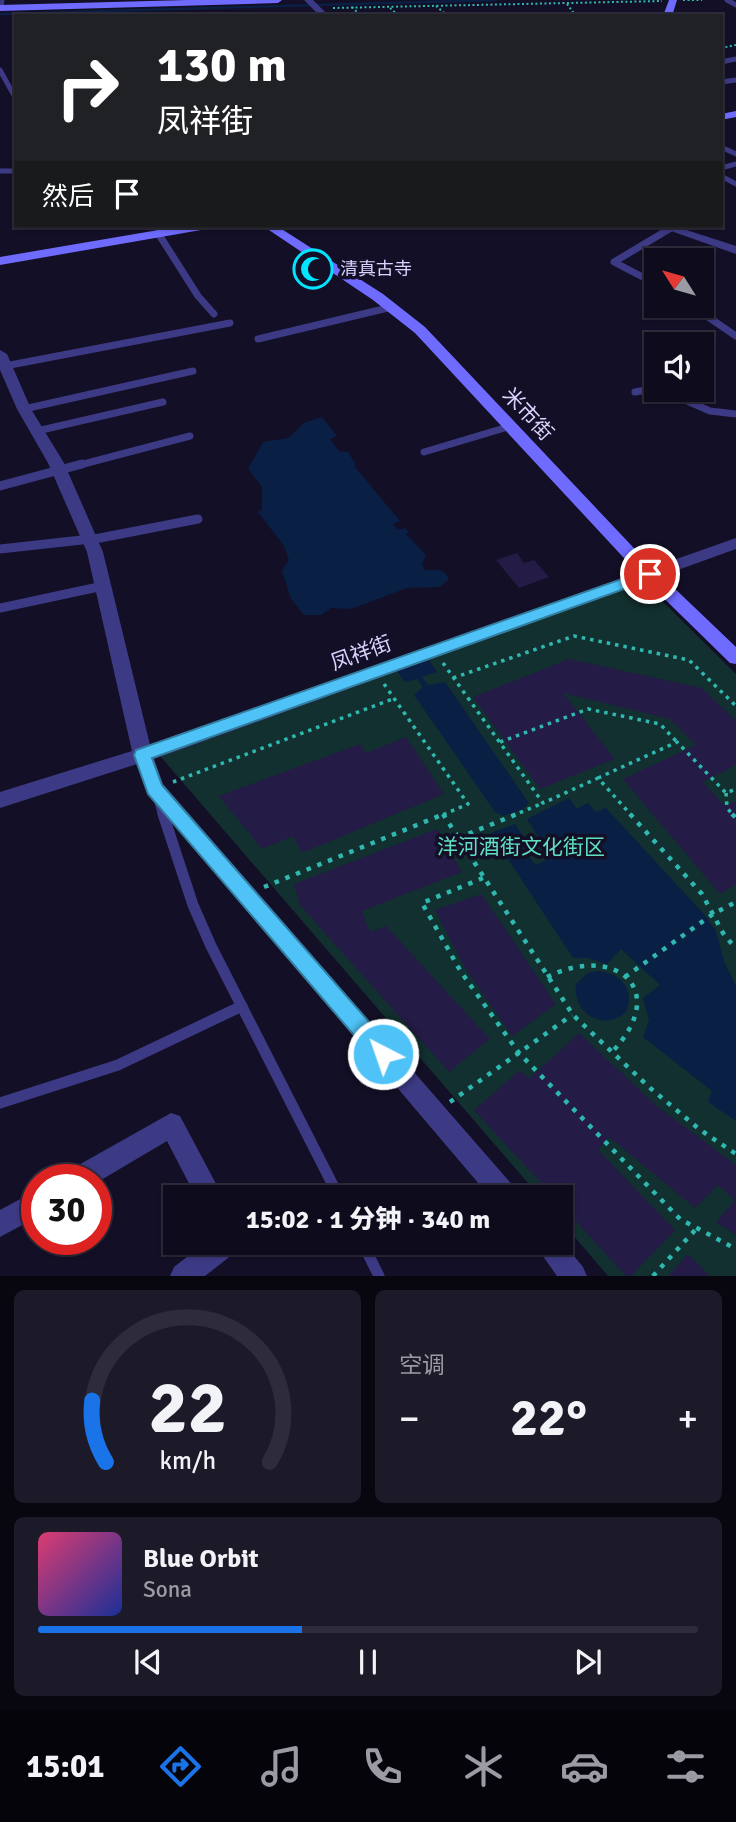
<!DOCTYPE html>
<html lang="zh">
<head>
<meta charset="utf-8">
<style>
	:root { --surface:#0e0b1c; --page:#1c1929; --text:#f1f3f6; --muted:#9b9ba3; --line:#2e2b3b; --accent:#1a73e8 }
	body { margin:0; font-family:Signika,"Noto Sans SC",sans-serif; background:var(--page); color:var(--text); height:100vh; display:flex; flex-direction:column; font-size:26px; white-space:nowrap }
	* { box-sizing:border-box; margin:0 }
	p { font-size:23px; color:var(--muted) }
	.icon { flex:none; width:38px; height:38px; fill:none; stroke:currentColor; stroke-width:2; stroke-linecap:round; stroke-linejoin:round }
	.map { position:relative; height:1276px; overflow:hidden }
	.side { display:flex; flex-direction:column; gap:14px; padding:14px; background:#08060f; flex:1 }
	.side>* { flex:none }
	.hud { position:absolute; left:14px; top:14px; width:709px; height:214px; border-radius:0px; box-shadow:0 2px 5px #0004,0 0 0 2px var(--line); background:#202124; color:#fff; overflow:hidden }
	.needle { width:46px; rotate:307deg }
	.buttons { position:absolute; left:644px; top:248px; display:grid; gap:14px }
	.buttons a { display:grid; place-items:center; width:70px; height:70px; border-radius:0px; background:var(--surface); box-shadow:0 2px 5px #0004,0 0 0 2px var(--line); font-size:35px }
	.speed { position:absolute; left:21px; top:1164px; display:flex; gap:14px; font-size:35px; font-weight:700; text-align:center }
	.speed>* { display:grid; place-content:center; width:91px; height:91px; border-radius:50%; background:var(--surface); box-shadow:0 2px 5px #0004,0 0 0 2px var(--line); line-height:1 }
	.speed .limit { border:10px solid #d22; background:#fff; color:#111 }
	.pin { position:absolute; display:grid; place-items:center; width:60px; height:60px; color:#fff; margin:-30px; border:4px solid #fff; border-radius:50%; box-shadow:0 2px 7px #0007 }
	.me { position:absolute; width:77px; margin:-38px; rotate:319deg; stroke-linejoin:round; filter:drop-shadow(0 0 5px #0008) }
	.turn { display:flex; align-items:center; gap:24px; height:147px; padding:0 28px; font-size:32px }
	.turn .icon { width:91px; height:91px; stroke-width:2.5 }
	.turn b { display:block; font-size:49px; line-height:60px }
	.then { display:flex; align-items:center; height:66px; padding:0 28px; background:#0003; gap:14px; font-size:26px }
	.big { font-size:52px; font-weight:800; line-height:1.1 }
	.side .card { flex:1; display:flex; flex-direction:column; justify-content:center; gap:10px; min-width:0; padding:0 24px; border-radius:10px; background:var(--page) }
	.side .dial { align-items:center; gap:0 }
	.dial svg { height:182px; overflow:visible; fill:none; stroke:var(--line); stroke-width:7; stroke-linecap:round; text-anchor:middle }
	.dial text { fill:var(--text); stroke:none }
	.song { display:flex; align-items:center; gap:21px }
	.cover { width:84px; height:84px; border-radius:10px; background:linear-gradient(135deg,hsl(340 70% 55%),hsl(230 70% 35%)) }
	.played { height:7px; border-radius:4px; background:linear-gradient(90deg,var(--accent) 40%,var(--line) 40%) }
	.keys { display:flex; justify-content:space-around; direction:ltr }
	.heat { display:flex; justify-content:space-between; align-items:center; font-size:38px; direction:ltr }
	.side .tiles { flex:1; display:grid; gap:14px; grid-template-columns:1fr 1fr }
	.card:last-child { grid-column:span 2 }
	.trip { position:absolute; left:163px; top:1185px; width:410px; height:70px; border-radius:0px; background:var(--surface); box-shadow:0 2px 5px #0004,0 0 0 2px var(--line); font-weight:800; line-height:70px; text-align:center }
	.tab-bar { display:flex; height:112px; justify-content:space-around; align-items:center; background:#06040b; color:var(--muted) }
	.tab-bar .icon { width:49px; height:49px }
	.tab-bar .active { color:var(--accent) }
	.tab-bar b { font-size:32px; color:var(--text) }
	.map>svg:first-child { display:block }
</style>
</head>
<body>
<div class="map">
<svg width="736" height="1276" viewBox="0 0 736 1276">
	<rect width="100%" height="100%" fill="#130f26"/>
	<path fill="#12302f" d="M633 578 649 588 736 674V1276H608L560 1220V1197H540L154 749Z"/>
	<g fill="#0a1f44">
		<path d="M322 417 337 436 330 439 339 451 348 452 355 463V467L400 521 393 524 398 530 405 528 409 532 406 534 426 555 422 564 424 570C434 571 444 567 449 579L440 587 407 588 351 609 331 608 321 615H304L291 599 282 571 289 560 284 546 258 512 262 510V487L248 469 263 442 288 438 304 423Z"/>
		<path d="M426 656 437 672 422 677 428 685 445 682 529 803 522 810 503 816 495 812 414 695 423 687 417 679 405 682 394 667Z"/>
		<path d="M569 798 577 809 588 803 596 812 606 808 703 913 716 931 724 961 736 986V1121L708 1102 712 1091 643 1037 649 1020 643 998 660 985 621 949 607 964 587 958H573L491 833 515 824 527 842 522 845 535 865 560 854 546 835 539 838 527 819Z"/>
		<path d="M597 971C619 972 636 989 626 1012 604 1032 572 1014 576 984L588 973Z"/>
	</g>
	<g fill="none" stroke-linecap="round" stroke-linejoin="round">
		<path stroke="#0a1f44" stroke-width="2.5" d="M0 14 496 0"/>
	</g>
	<g fill="#241b47">
		<path d="M517 553 524 563 534 560 549 577 519 588 496 560Z"/>
		<path d="M569 659 702 688 736 721V765L703 782 725 806 736 801V885L720 894 623 779 696 745 670 719 563 693 615 759 540 789 473 697Z"/>
		<path d="M406 737 444 794 302 853 293 836 262 849 219 796 360 744 366 753Z"/>
		<path d="M437 829 462 872 362 911 370 932 386 926 490 1039 449 1072 300 905 294 884Z"/>
		<path d="M481 894 556 1004 512 1036 464 966 435 910Z"/>
		<path d="M579 1033 658 1107 736 1165V1235L716 1222 735 1200 718 1185 695 1208 609 1137 598 1150 675 1230 631 1276H626L560 1204V1197H554L474 1110 520 1070 529 1079Z"/>
		<path d="M688 1254 710 1276H668Z"/>
	</g>
	<g fill="none" stroke-linecap="round" stroke-linejoin="round">
		<g stroke="#2fb8b0" stroke-width="2" stroke-dasharray="2 2.5" stroke-linecap="butt">
			<path d="M683 0H702"/>
			<path d="M567 4 576 16"/>
			<path d="M436 6 448 16"/>
			<path d="M352 7 361 16"/>
			<path d="M333 8 662 1"/>
			<path d="M390 8 399 16"/>
			<path d="M721 48 736 45"/>
		</g>
		<g stroke="#2fb8b0" stroke-width="3.5" stroke-dasharray="3.5 5" stroke-linecap="butt">
			<path d="M443 663 543 803 598 778 632 816"/>
			<path d="M453 678 574 636 689 660 736 706"/>
			<path d="M384 684 468 804 440 816"/>
			<path d="M500 742 588 709 660 724 677 742"/>
			<path d="M598 778 677 742 726 793 736 789"/>
			<path d="M173 782 395 698"/>
			<path d="M726 793 727 808 734 816"/>
			<path d="M512 816 543 803"/>
		</g>
		<g stroke="#2fb8b0" stroke-width="4.5" stroke-dasharray="4.5 7" stroke-linecap="butt">
			<path d="M443 814 573 1015 649 1087 699 1129 736 1154"/>
			<path d="M630 814 702 894 723 933 736 949"/>
			<path d="M732 814 736 818"/>
			<path d="M458 838 517 814"/>
			<path d="M483 878 422 903 461 972 519 1053 680 1219 736 1249"/>
			<path d="M264 887 444 814"/>
			<path d="M547 977C616 943 671 990 612 1052"/>
			<path d="M625 977 713 914 736 902"/>
			<path d="M450 1102 572 1015"/>
			<path d="M653 1276 697 1228"/>
		</g>
		<g stroke="#3d3a85" stroke-width="5">
			<path d="M727 0 736 5"/>
			<path d="M1 8 2 0"/>
			<path d="M721 62 736 59"/>
			<path d="M0 70 16 99"/>
			<path d="M721 82 736 80"/>
			<path d="M721 147 736 154"/>
			<path d="M721 168 736 164"/>
			<path d="M0 171H16"/>
			<path d="M721 176 736 184"/>
		</g>
		<g stroke="#3d3a85" stroke-width="7">
			<path d="M158 233 198 296 214 314"/>
			<path d="M656 284 614 262 671 228"/>
			<path d="M692 306 736 336"/>
			<path d="M258 339 392 307"/>
			<path d="M5 366 230 323"/>
			<path d="M662 390 710 411 736 414"/>
			<path d="M635 392 656 388"/>
			<path d="M24 409 193 371"/>
			<path d="M37 431 163 402"/>
			<path d="M424 452 511 426"/>
			<path d="M76 466 190 436"/>
		</g>
		<g stroke="#3d3a85" stroke-width="9">
			<path d="M0 486 82 464"/>
			<path d="M0 549 100 538 198 519"/>
			<path d="M0 608 103 586"/>
			<path d="M158 799 163 816"/>
		</g>
		<g stroke="#3d3a85" stroke-width="11">
			<path d="M163 814 193 905 211 946 339 1197"/>
			<path d="M0 1103 118 1065 242 1006"/>
			<path d="M362 1242 379 1276"/>
		</g>
		<g fill="#3d3a85" fill-rule="evenodd">
			<path d="M304 0H313L329 16H320Z"/>
			<path d="M657 226H674L736 246V254Z"/>
			<path d="M0 350 7 354 31 409 64 463 103 552 150 745 736 538V549L154 759 163 784 515 1188 519 1197H490L148 794 137 764 0 808V792L132 751 87 552 48 463 17 409 0 370Z"/>
			<path d="M171 1113 180 1116 223 1197H196L167 1141 96 1183V1180H65L68 1171Z"/>
			<path d="M37 1190V1217L0 1237V1210Z"/>
			<path d="M560 1239 583 1267 587 1276H557L533 1242H560Z"/>
			<path d="M206 1242H241L237 1251 205 1276H170L174 1267Z"/>
		</g>
		<g fill="#6f6bff" fill-rule="evenodd">
			<path d="M187 0H282L278 3 0 11V5Z"/>
			<path d="M669 0H677L672 16H663Z"/>
			<path d="M736 111V117L721 120V114Z"/>
			<path d="M182 226H207L201 230 0 265V257Z"/>
			<path d="M263 226H277L383 294 425 327 648 563 736 647V664L730 663 636 571 415 333 373 300Z"/>
		</g>
	</g>
	<path fill="#4fc3f7" stroke="#337fa1" stroke-width="2" d="M650 569 657 574 655 578 152 758 162 785 391 1047 394 1054 391 1061 383 1064 376 1061 148 794 134 755 136 750Z"/>
	<defs>
		<g id="mosque-ring" transform="scale(2.0125)"><circle r="9.5" fill="#130f26" stroke="#00e5ff" stroke-width="1.5"/><path d="M3.5-4.9A6 6 0 1 0 3.5 4.9A5 5 0 1 1 3.5-4.9Z" fill="#00e5ff"/></g>
	</defs>
	<g fill-rule="evenodd">
		<use href="#mosque-ring" x="313" y="269"/>
	</g>
	<g text-anchor="middle" stroke-width="7" stroke-linejoin="round" paint-order="stroke">
		<g font-size="18" fill="#d9d4ff" stroke="#130f26" text-anchor="start">
			<text x="340" y="275">清真古寺</text>
		</g>
		<g font-size="21" fill="#d9d4ff" stroke="#130f26">
			<text transform="translate(528 414) rotate(47)" y="7">米市街</text>
			<text transform="translate(361 653) rotate(-20)" y="7">凤祥街</text>
		</g>
		<g font-size="21" fill="#5fe0c0" stroke="#130f26">
			<text x="521" y="854">洋河酒街文化街区</text>
		</g>
	</g>
</svg>
<div class="buttons">
<a><svg class="needle" viewBox="-14 -14 28 28"><path d="M0-13l5 13h-10z" fill="#e53935"/><path d="M0 13l5-13h-10z" fill="#9b9ba3"/></svg></a>
<a><svg class="icon" aria-label="sound" viewBox="0 0 24 24"><path d="M4 9h4l5-4v14l-5-4H4zM17 9q2 3 0 6"/></svg></a>
</div>
<div class="speed"><div class="limit">30</div></div>
<div class="pin" style="left:650px;top:574px;background:#d93025"><svg class="icon" aria-label="arrive" viewBox="0 0 24 24"><path d="M6 21V4h12l-3 4 3 4H6"/></svg></div>
<svg class="me" style="left:383px;top:1054px" viewBox="-20 -20 40 40"><circle r="17" fill="#4fc3f7" stroke="#fff" stroke-width="3"/><path d="M0-11L8 9 0 5-8 9z" fill="#fff"/></svg>
<div class="trip">15:02 · 1 分钟 · 340 m</div>
<div class="hud">
<div class="turn"><svg class="icon" aria-label="right" viewBox="0 0 24 24"><path d="M7 20v-9h11M14 6l5 5-5 5"/></svg><div><b>130 m</b>凤祥街</div></div>
<div class="then">然后<svg class="icon" aria-label="arrive" viewBox="0 0 24 24"><path d="M6 21V4h12l-3 4 3 4H6"/></svg></div>
</div>
</div>
<section class="side">
<div class="tiles">
<div class="card dial"><svg viewBox="0 0 100 80">
<path d="M14 69A42 42 0 1 1 86 69"/>
<path d="M14 69A42 42 0 0 1 8 42" stroke="#1a73e8"/>
<text x="50" y="56" font-size="32" font-weight="700">22</text>
<text x="50" y="72" font-size="11">km/h</text>
</svg></div>
<div class="card"><p>空调</p>
<div class="heat"><a>−</a><b class="big">22°</b><a>+</a></div>
</div>
<div class="card">
<div class="song"><i class="cover"></i><div><b>Blue Orbit</b><p>Sona</p></div></div>
<div class="played"></div>
<div class="keys"><svg class="icon" aria-label="previous" viewBox="0 0 24 24"><path d="M18 5L8 12l10 7zM5 5v14"/></svg><svg class="icon" aria-label="pause" viewBox="0 0 24 24"><path d="M8 5v14M16 5v14"/></svg><svg class="icon" aria-label="next" viewBox="0 0 24 24"><path d="M6 5l10 7-10 7zM19 5v14"/></svg></div>
</div>
</div>
</section>
<nav class="tab-bar">
<b>15:01</b>
<svg class="icon active" aria-label="directions" viewBox="0 0 24 24"><path d="M12 3l9 9-9 9-9-9zM9 14v-3h6M13 9l2 2-2 2"/></svg>
<svg class="icon" aria-label="music" viewBox="0 0 24 24"><path d="M9 18V5l10-2v13"/><circle cx="6" cy="18" r="3"/><circle cx="16" cy="16" r="3"/></svg>
<svg class="icon" aria-label="phone" viewBox="0 0 24 24"><path d="M5 4h4l2 5-3 2q2 4 5 5l2-3 5 2v4C11 20 4 13 5 4z"/></svg>
<svg class="icon" aria-label="climate" viewBox="0 0 24 24"><path d="M12 3v18M4 7l16 10M4 17L20 7"/></svg>
<svg class="icon" aria-label="car" viewBox="0 0 24 24"><path d="M5 17H2v-5l4-1 3-4h7l3 4 3 1v5h-3M9 17h6M6 11h13"/><circle cx="7" cy="17" r="2"/><circle cx="17" cy="17" r="2"/></svg>
<svg class="icon" aria-label="filters" viewBox="0 0 24 24"><path d="M4 7h16M4 17h16"/><circle cx="9" cy="7" r="2"/><circle cx="15" cy="17" r="2"/></svg>
</nav>
</body>
</html>
